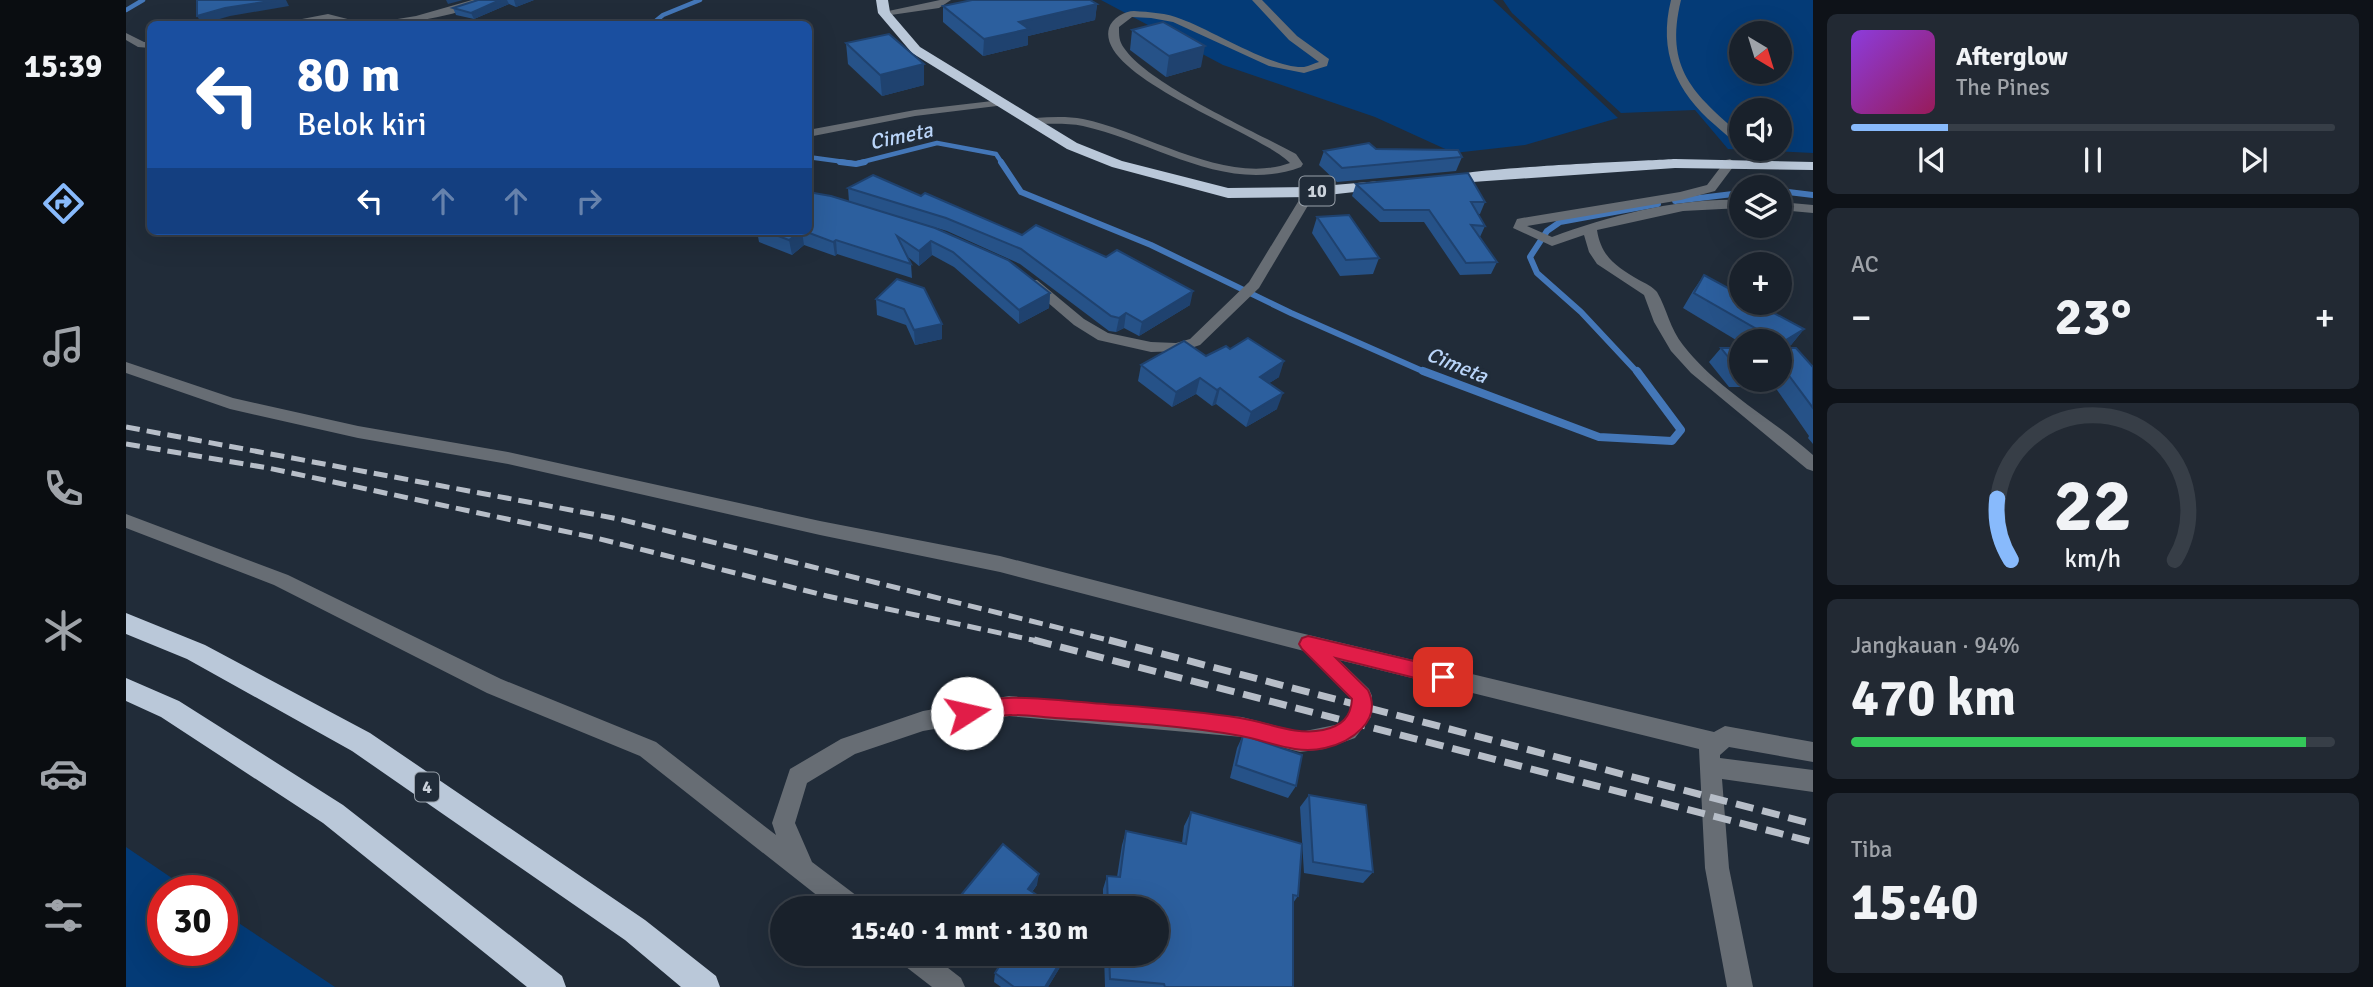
<!DOCTYPE html>
<html lang="id">
<head>
<meta charset="utf-8">
<style>
	:root { --surface:#19212b; --page:#222933; --text:#f1f3f6; --muted:#9fa3a9; --line:#373e47; --accent:#88bafc }
	body { margin:0; font-family:Signika,sans-serif; background:var(--page); color:var(--text); height:100vh; display:flex; flex-direction:column; font-size:26px; white-space:nowrap }
	* { box-sizing:border-box; margin:0 }
	p { font-size:23px; color:var(--muted) }
	.icon { flex:none; width:38px; height:38px; fill:none; stroke:currentColor; stroke-width:2; stroke-linecap:round; stroke-linejoin:round }
	.map { position:relative; flex:1; overflow:hidden }
	.panel { display:flex; flex-direction:column; gap:14px; padding:14px; background:#0e1218; width:560px }
	.panel>* { flex:none }
	.guide { position:absolute; left:21px; top:21px; width:665px; height:214px; border-radius:10px; box-shadow:0 7px 28px #0002,0 0 0 2px var(--line); background:#1a4fa0; color:#fff; overflow:hidden }
	.needle { width:46px; rotate:142deg }
	.tools { position:absolute; left:1603px; top:21px; display:grid; gap:14px }
	.tools a { display:grid; place-items:center; width:63px; height:63px; border-radius:50%; background:var(--surface); box-shadow:0 7px 28px #0002,0 0 0 2px var(--line); font-size:35px }
	.speed { position:absolute; left:21px; top:875px; display:flex; gap:14px; font-size:35px; font-weight:700; text-align:center }
	.speed>* { display:grid; place-content:center; width:91px; height:91px; border-radius:50%; background:var(--surface); box-shadow:0 7px 28px #0002,0 0 0 2px var(--line); line-height:1 }
	.speed .limit { border:10px solid #d22; background:#fff; color:#111 }
	.pin { position:absolute; display:grid; place-items:center; width:60px; height:60px; color:#fff; margin:-30px; border-radius:14px; box-shadow:0 4px 10px #0006 }
	.me { position:absolute; width:77px; margin:-38px; rotate:80deg; stroke-linejoin:round; filter:drop-shadow(0 0 5px #0008) }
	.turn { display:flex; align-items:center; gap:24px; height:147px; padding:0 35px; font-size:32px }
	.turn .icon { width:91px; height:91px; stroke-width:2.5 }
	.turn b { display:block; font-size:49px; line-height:60px }
	.lanes { display:flex; align-items:center; height:66px; padding:0 35px; background:#0003; justify-content:center; gap:35px; direction:ltr }
	.lanes .off { opacity:.35 }
	.big { font-size:52px; font-weight:700; line-height:1.1 }
	.panel .card { flex:1; display:flex; flex-direction:column; justify-content:center; gap:10px; min-width:0; padding:0 24px; border-radius:10px; background:var(--page) }
	.panel .dial { align-items:center; gap:0 }
	.dial svg { height:182px; overflow:visible; fill:none; stroke:var(--line); stroke-width:7; stroke-linecap:round; text-anchor:middle }
	.dial text { fill:var(--text); stroke:none }
	.song { display:flex; align-items:center; gap:21px }
	.cover { width:84px; height:84px; border-radius:10px; background:linear-gradient(135deg,hsl(270 70% 55%),hsl(330 70% 35%)) }
	.played { height:7px; border-radius:4px; background:linear-gradient(90deg,var(--accent) 20%,var(--line) 20%) }
	.keys { display:flex; justify-content:space-around; direction:ltr }
	.heat { display:flex; justify-content:space-between; align-items:center; font-size:38px; direction:ltr }
	.charge { height:10px; border-radius:5px; background:linear-gradient(90deg,#34c759 94%,var(--line) 0) }
	.trip { position:absolute; left:644px; top:896px; width:399px; height:70px; border-radius:35px; background:var(--surface); box-shadow:0 7px 28px #0002,0 0 0 2px var(--line); font-weight:700; line-height:70px; text-align:center }
	main { display:flex; flex:1; min-height:0 }
	.tabs { display:flex; flex-direction:column; width:126px; justify-content:space-around; align-items:center; background:#0a0d11; color:var(--muted) }
	.tabs .icon { width:49px; height:49px }
	.tabs .active { color:var(--accent) }
	.tabs b { font-size:32px; color:var(--text) }
	.map>svg:first-child { display:block }
</style>
</head>
<body>
<main>
<nav class="tabs">
<b>15:39</b>
<svg class="icon active" aria-label="directions" viewBox="0 0 24 24"><path d="M12 3l9 9-9 9-9-9zM9 14v-3h6M13 9l2 2-2 2"/></svg>
<svg class="icon" aria-label="music" viewBox="0 0 24 24"><path d="M9 18V5l10-2v13"/><circle cx="6" cy="18" r="3"/><circle cx="16" cy="16" r="3"/></svg>
<svg class="icon" aria-label="phone" viewBox="0 0 24 24"><path d="M5 4h4l2 5-3 2q2 4 5 5l2-3 5 2v4C11 20 4 13 5 4z"/></svg>
<svg class="icon" aria-label="climate" viewBox="0 0 24 24"><path d="M12 3v18M4 7l16 10M4 17L20 7"/></svg>
<svg class="icon" aria-label="car" viewBox="0 0 24 24"><path d="M5 17H2v-5l4-1 3-4h7l3 4 3 1v5h-3M9 17h6M6 11h13"/><circle cx="7" cy="17" r="2"/><circle cx="17" cy="17" r="2"/></svg>
<svg class="icon" aria-label="filters" viewBox="0 0 24 24"><path d="M4 7h16M4 17h16"/><circle cx="9" cy="7" r="2"/><circle cx="15" cy="17" r="2"/></svg>
</nav>
<div class="map">
<svg width="1687" height="987" viewBox="0 0 1687 987">
	<rect width="100%" height="100%" fill="#212c39"/>
	<g fill="#043b77" fill-rule="evenodd">
		<path d="M975 0H1367L1492 118 1399 145 1328 153 1249 117 1097 65Z"/>
		<path d="M1377 0H1687V153L1602 149 1569 110 1495 113 1386 13ZM1615 33H1654V72H1615ZM1615 110H1654V149H1615Z"/>
		<path d="M0 847 65 891H37V950H96V912L209 987H0Z"/>
	</g>
	<g fill="none" stroke-linecap="round" stroke-linejoin="round">
		<g stroke="#4477b8" stroke-width="4.5">
			<path d="M0 10 17 0"/>
			<path d="M526 24 537 15 574 0"/>
			<path d="M682 157 726 163"/>
			<path d="M732 163 811 143 870 154 876 163"/>
		</g>
		<g stroke="#4477b8" stroke-width="6">
			<path d="M714 162 730 164 739 162"/>
			<path d="M875 162 895 192 1025 245 1165 313 1301 373"/>
			<path d="M1654 191 1687 195"/>
			<path d="M1549 201 1615 193"/>
			<path d="M1512 373 1455 312 1411 273 1404 257 1421 231 1434 222 1532 204"/>
		</g>
		<path stroke="#4477b8" stroke-width="8" d="M1297 371 1473 437 1546 441 1555 430 1511 371"/>
		<g fill="#676d74" fill-rule="evenodd">
			<path d="M346 0H362C338 15 270 27 241 24L290 16Z"/>
			<path d="M814 0H825L813 8 758 16 753 13Z"/>
			<path d="M1126 0H1136L1171 36 1203 59 1201 66 1178 73 1143 66 1047 22 1025 18 1006 17 993 27C993 36 993 41 998 48 1022 84 1128 131 1170 154L1177 164 1175 167C1101 195 1029 142 957 126 942 123 925 124 909 124L903 121 909 118C925 117 941 116 957 119 1020 132 1101 186 1164 163 1136 133 969 77 983 28 986 18 999 11 1008 11 1023 12 1041 13 1055 19 1086 30 1147 69 1178 67 1183 66 1189 63 1193 62L1163 40Z"/>
			<path d="M1545 0H1555C1538 69 1568 94 1615 135V144C1606 141 1597 132 1589 125 1550 92 1532 51 1545 0Z"/>
			<path d="M202 14 241 24C227 25 215 20 201 20 184 20 167 26 150 24Z"/>
			<path d="M0 33 18 42H24V48L12 47 0 40Z"/>
			<path d="M875 100 881 103 879 105 789 116 682 137V130L789 110Z"/>
			<path d="M1618 149H1631L1649 163 1639 166Z"/>
			<path d="M1604 159 1610 163 1589 191 1555 200 1401 226 1426 237C1487 215 1551 198 1615 200V208L1557 211 1471 230C1475 257 1491 267 1513 280 1519 283 1527 287 1531 292 1541 309 1544 329 1557 345 1592 390 1645 418 1687 455V471L1681 469 1565 373 1545 351 1528 322 1518 295 1471 264 1463 252 1458 235 1426 246 1387 228 1391 219 1396 218 1554 192 1581 185 1600 160Z"/>
			<path d="M1184 188 1190 192 1133 288 1074 345 1056 351 1025 352 972 340 948 325 899 283 901 280H911L958 319 982 333 1025 342 1050 343 1064 339 1123 282 1178 192Z"/>
			<path d="M1654 202 1687 205V213L1654 210Z"/>
			<path d="M0 362 107 398 232 426 382 452 694 521 874 556 1162 630 1588 732 1599 726 1687 742V762L1603 747 1594 755V758L1687 770V792L1596 779 1603 868 1627 987H1601L1579 868 1573 749 1213 660 1243 689 1246 696 1245 717 1229 738 1198 749 1174 752 1116 737 883 716 797 731 729 754 681 783 669 823 686 862 735 899 738 908H707L514 756 361 693 148 585 0 528V514L162 575 375 679 530 742 650 835 646 823 664 769 715 739 797 711 883 696 1116 717 1174 732 1214 724 1224 713 1225 699 1178 651 874 572 694 535 382 464 232 438 104 409 0 373Z"/>
			<path d="M771 954H804L835 978 839 987H806L775 963Z"/>
		</g>
		<g fill="#bac8d9" fill-rule="evenodd">
			<path d="M750 0H762L764 12 794 47 951 143 996 161 1102 188 1184 187 1255 181 1262 185 1255 189 1184 197 1102 198 986 167 941 149 786 53 752 13Z"/>
			<path d="M1549 159 1687 162V170L1549 168 1318 184 1311 180C1323 168 1518 161 1549 159Z"/>
			<path d="M0 613 79 645 244 733 519 920 590 976 594 987H555L499 940 226 751 61 659 0 634Z"/>
			<path d="M0 678 53 701 217 805 436 976 440 987H401L197 823 35 717 0 701Z"/>
		</g>
		<g stroke="#b7bec8" stroke-width="5" stroke-dasharray="14 7" stroke-linecap="butt">
			<path d="M0 427 493 519 990 642"/>
			<path d="M0 444 142 468 470 538 701 596 916 642"/>
		</g>
		<g stroke="#b7bec8" stroke-width="7" stroke-dasharray="18 9" stroke-linecap="butt">
			<path d="M908 640 1687 842"/>
			<path d="M983 640 1687 824"/>
		</g>
	</g>
	<g fill="#265288">
		<path d="M352 0H408L390 7 383 4 348 19 330 15 327 8Z"/>
		<path d="M971 4 969 20 902 36V45L857 56 817 22V6Z"/>
		<path d="M1006 30 1075 67 1040 77 1004 50Z"/>
		<path d="M720 43 798 85 756 96 722 64Z"/>
		<path d="M1250 149 1336 157 1330 171 1211 182 1193 165 1198 151Z"/>
		<path d="M1230 184 1359 202 1354 214H1352L1359 226 1354 237 1371 262 1365 274 1334 275 1298 222H1254L1226 196Z"/>
		<path d="M722 188 795 196 896 235 1064 305 1013 336 998 328 990 332 983 331 894 264 821 231 723 202Z"/>
		<path d="M705 196 924 293 923 308 893 324 828 267 806 255 793 266 782 257 785 264 786 278 711 254 709 256 678 245 666 255 633 242 631 231H682Z"/>
		<path d="M1191 217 1253 258 1247 274 1214 276 1186 233Z"/>
		<path d="M1578 275 1678 329 1665 345 1659 348 1687 367V444L1682 438 1683 436 1649 387H1603L1583 362 1595 348H1615V380H1654V341H1615V343L1557 308 1567 291Z"/>
		<path d="M750 299 816 324V339L789 345 780 325 751 315Z"/>
		<path d="M1080 356 1153 377 1143 383 1151 409 1120 427 1090 404 1086 406 1070 394 1046 407 1012 381 1015 365Z"/>
		<path d="M1117 735 1170 786 1162 798 1104 778 1111 748Z"/>
		<path d="M1183 795 1247 872 1237 883 1178 873 1174 807Z"/>
		<path d="M1065 812 1172 896 1167 903V987H979L978 954H1031V908H977V889L981 876 991 877 996 845 1000 831 1056 843 1058 826Z"/>
		<path d="M911 885 906 892 930 908H831V900Z"/>
		<path d="M879 954H942L922 987H875L868 982 869 973 880 955Z"/>
	</g>
	<g fill="#1f426f">
		<path d="M150 0H160L163 6 104 16 76 24 71 16 99 8Z"/>
		<path d="M320 0H337L322 4Z"/>
		<path d="M374 0H381L383 4 348 19 345 13Z"/>
		<path d="M388 0H408L390 7Z"/>
		<path d="M971 4 969 20 902 36V45L857 56 858 39 893 22Z"/>
		<path d="M1079 46 1075 67 1040 77 1043 56Z"/>
		<path d="M798 64V85L756 96 754 75Z"/>
		<path d="M676 231 678 245 666 255 663 240Z"/>
		<path d="M710 240 711 254 709 256 707 242Z"/>
		<path d="M805 241 806 255 793 266V251Z"/>
		<path d="M1067 291 1064 305 1013 336 1016 322Z"/>
		<path d="M924 293 923 308 893 324V310Z"/>
		<path d="M1000 313 998 328 990 332 993 318Z"/>
		<path d="M816 324V339L789 345 788 330Z"/>
		<path d="M1678 329 1665 345 1654 351 1655 343Z"/>
		<path d="M1158 361 1153 377 1129 392 1134 377Z"/>
		<path d="M1074 378 1070 394 1046 407 1050 392Z"/>
		<path d="M1094 388 1090 404 1086 406 1091 390Z"/>
		<path d="M1157 393 1151 409 1120 427 1125 412Z"/>
		<path d="M913 874 911 885 900 899 902 889Z"/>
		<path d="M939 954H942L922 987H919Z"/>
	</g>
	<g fill="#2c5f9e" stroke="#1f426f" stroke-width="2">
		<path d="M71 0H150L99 8 71 16Z"/>
		<path d="M352 0H374L345 13 327 8Z"/>
		<path d="M846 0H964L971 4 893 22 903 29 858 39 817 6Z"/>
		<path d="M1037 22 1079 46 1043 56 1006 30Z"/>
		<path d="M763 34 798 64 754 75 720 43Z"/>
		<path d="M1243 143 1250 149 1332 150 1336 157 1216 168 1198 151Z"/>
		<path d="M1342 173 1359 202H1345L1359 226 1345 225 1371 262 1340 263 1303 210H1258L1230 184Z"/>
		<path d="M747 175 795 196 799 193 896 235 910 225 980 257 991 250 1067 291 1016 322 1000 313 993 318 985 316 895 249 820 218 722 188Z"/>
		<path d="M682 192 705 196 809 228 882 260 924 293 893 310 827 252 805 241 793 251 771 236 785 264 710 240 707 242 678 231H682Z"/>
		<path d="M1223 215 1253 258 1220 260 1191 217Z"/>
		<path d="M639 231H675L663 240Z"/>
		<path d="M1578 275 1615 295V303H1629L1678 329 1655 343 1568 293Z"/>
		<path d="M771 279 798 288 816 324 788 330 778 309 750 299Z"/>
		<path d="M1122 338 1158 361 1134 377 1157 393 1125 412 1094 388 1091 390 1074 378 1050 392 1015 365 1058 341 1080 356 1100 346 1104 349Z"/>
		<path d="M1595 348H1615V373Z"/>
		<path d="M1654 348H1670L1687 367V408L1661 373H1654Z"/>
		<path d="M1117 735 1176 755 1170 786 1110 765Z"/>
		<path d="M1183 795 1240 805 1247 872 1187 862Z"/>
		<path d="M1065 812 1176 844 1172 896 1167 895V987H1039L1038 984 984 979 983 954H1031V908H982L981 876 994 877 1000 831 1060 844Z"/>
		<path d="M877 844 913 874 902 889 930 908H840L831 900Z"/>
		<path d="M881 954H939L919 987H888L869 973Z"/>
	</g>
	<path fill="#e11d48" stroke="#92132f" stroke-width="2" d="M1182 636 1317 668 1323 671 1326 677 1323 683 1317 685 1210 658 1242 690C1257 721 1225 742 1199 748 1169 755 1143 741 1115 736 1054 725 991 722 929 718 915 717 900 715 886 715 869 714 850 726 834 720L831 713 834 707C876 691 922 700 966 703 1015 707 1065 710 1114 718 1142 722 1168 736 1197 730 1216 726 1225 717 1226 699L1176 649 1173 644 1176 638Z"/>
	<g text-anchor="middle" stroke-width="7" stroke-linejoin="round" paint-order="stroke">
		<g fill="#212c39" stroke="#98a0aa" stroke-width="2">
			<rect x="1173.5" y="176.5" width="35" height="29" rx="5"/>
			<rect x="289" y="772.5" width="24" height="29" rx="5"/>
		</g>
		<g font-size="18" font-weight="bold" fill="#cbd2db">
			<text x="1191" y="197">10</text>
			<text x="301" y="793">4</text>
		</g>
		<g font-size="21" font-style="italic" fill="#bad5f9" stroke="#212c39">
			<text transform="translate(775 136) rotate(-12)" y="7">Cimeta</text>
			<text transform="translate(1331 365) rotate(22)" y="7">Cimeta</text>
		</g>
	</g>
</svg>
<div class="tools">
<a><svg class="needle" viewBox="-14 -14 28 28"><path d="M0-13l5 13h-10z" fill="#e53935"/><path d="M0 13l5-13h-10z" fill="#9fa3a9"/></svg></a>
<a><svg class="icon" aria-label="sound" viewBox="0 0 24 24"><path d="M4 9h4l5-4v14l-5-4H4zM17 9q2 3 0 6"/></svg></a>
<a><svg class="icon" aria-label="layers" viewBox="0 0 24 24"><path d="M12 4l9 5-9 5-9-5zM3 14l9 5 9-5"/></svg></a>
<a>+</a>
<a>−</a>
</div>
<div class="speed"><div class="limit">30</div></div>
<div class="pin" style="left:1317px;top:677px;background:#d93025"><svg class="icon" aria-label="arrive" viewBox="0 0 24 24"><path d="M6 21V4h12l-3 4 3 4H6"/></svg></div>
<svg class="me" style="left:841px;top:713px" viewBox="-20 -20 40 40"><circle r="19" fill="#fff"/><path d="M0-13L10 11 0 6-10 11z" fill="#e11d48"/></svg>
<div class="trip">15:40 · 1 mnt · 130 m</div>
<div class="guide">
<div class="turn"><svg class="icon" aria-label="left" viewBox="0 0 24 24"><path d="M17 20v-9H6M10 6l-5 5 5 5"/></svg><div><b>80 m</b>Belok kiri</div></div>
<div class="lanes"><svg class="icon" aria-label="left" viewBox="0 0 24 24"><path d="M17 20v-9H6M10 6l-5 5 5 5"/></svg><svg class="icon off" aria-label="ahead" viewBox="0 0 24 24"><path d="M12 20V5M6 11l6-6 6 6"/></svg><svg class="icon off" aria-label="ahead" viewBox="0 0 24 24"><path d="M12 20V5M6 11l6-6 6 6"/></svg><svg class="icon off" aria-label="right" viewBox="0 0 24 24"><path d="M7 20v-9h11M14 6l5 5-5 5"/></svg></div>
</div>
</div>
<section class="panel">
<div class="card">
<div class="song"><i class="cover"></i><div><b>Afterglow</b><p>The Pines</p></div></div>
<div class="played"></div>
<div class="keys"><svg class="icon" aria-label="previous" viewBox="0 0 24 24"><path d="M18 5L8 12l10 7zM5 5v14"/></svg><svg class="icon" aria-label="pause" viewBox="0 0 24 24"><path d="M8 5v14M16 5v14"/></svg><svg class="icon" aria-label="next" viewBox="0 0 24 24"><path d="M6 5l10 7-10 7zM19 5v14"/></svg></div>
</div>
<div class="card"><p>AC</p>
<div class="heat"><a>−</a><b class="big">23°</b><a>+</a></div>
</div>
<div class="card dial"><svg viewBox="0 0 100 80">
<path d="M14 69A42 42 0 1 1 86 69"/>
<path d="M14 69A42 42 0 0 1 8 42" stroke="#88bafc"/>
<text x="50" y="56" font-size="32" font-weight="700">22</text>
<text x="50" y="72" font-size="11">km/h</text>
</svg></div>
<div class="card"><p>Jangkauan · 94%</p><b class="big">470 km</b><div class="charge"></div></div>
<div class="card"><p>Tiba</p><b class="big">15:40</b></div>
</section>
</main>
</body>
</html>
